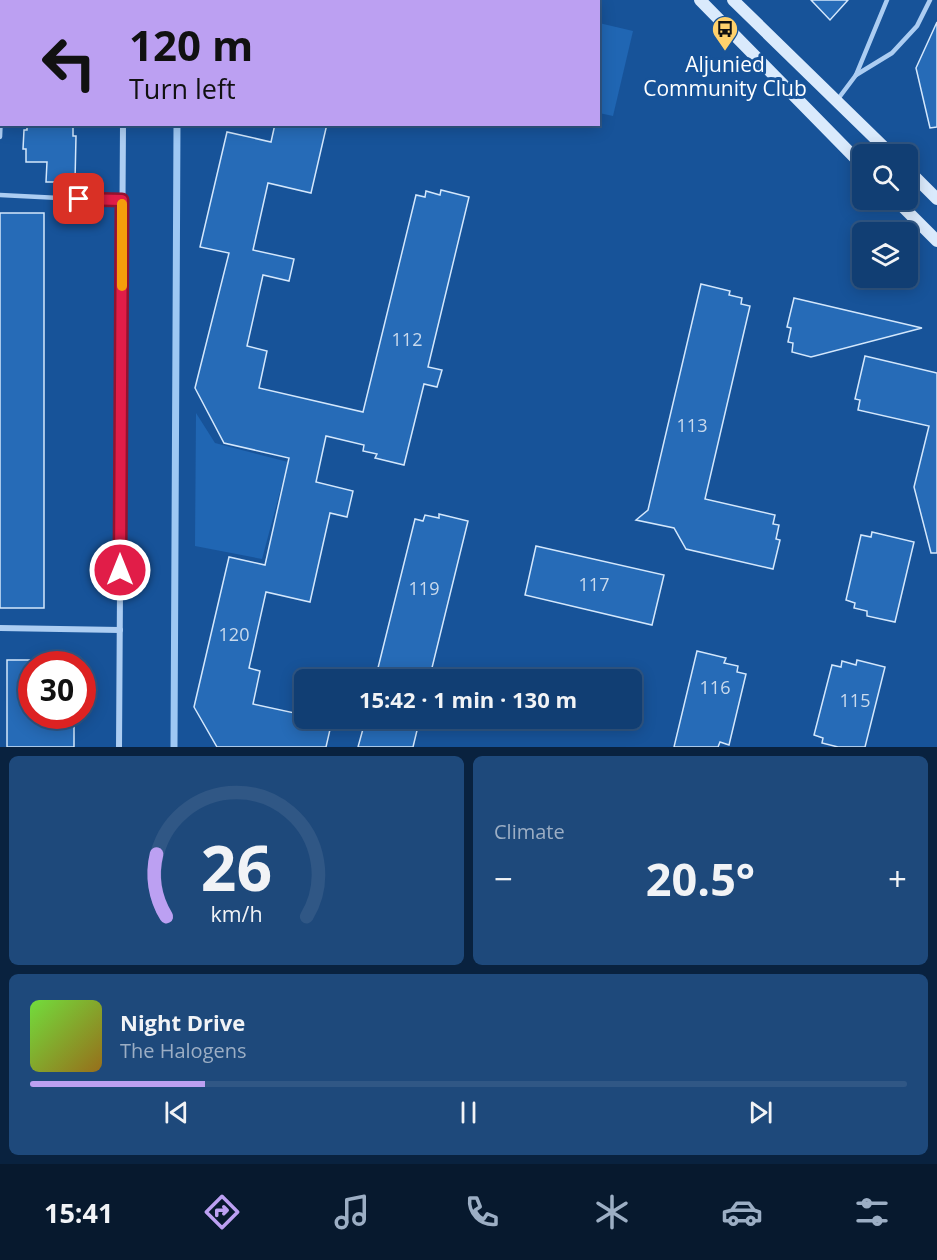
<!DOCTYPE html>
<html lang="en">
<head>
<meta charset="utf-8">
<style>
	:root { --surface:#113e73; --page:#1e497b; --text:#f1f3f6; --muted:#9caec4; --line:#305785; --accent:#bca0f2 }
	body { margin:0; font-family:"Open Sans",sans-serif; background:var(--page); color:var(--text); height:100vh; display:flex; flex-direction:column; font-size:22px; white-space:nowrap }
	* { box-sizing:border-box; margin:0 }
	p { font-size:20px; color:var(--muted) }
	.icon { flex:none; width:33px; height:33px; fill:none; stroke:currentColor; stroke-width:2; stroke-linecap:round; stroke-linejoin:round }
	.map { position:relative; height:747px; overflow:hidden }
	.details { display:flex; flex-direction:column; gap:9px; padding:9px; background:#09223f; flex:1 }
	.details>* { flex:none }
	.top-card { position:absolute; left:0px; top:0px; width:600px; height:126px; box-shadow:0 3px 15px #0003,0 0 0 2px var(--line); background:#bca0f2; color:#111; overflow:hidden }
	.fabs { position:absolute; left:852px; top:144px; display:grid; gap:12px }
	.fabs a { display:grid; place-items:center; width:66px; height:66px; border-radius:9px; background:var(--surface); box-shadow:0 3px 15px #0003,0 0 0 2px var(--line); font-size:30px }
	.speed { position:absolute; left:18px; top:651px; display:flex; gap:12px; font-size:30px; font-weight:700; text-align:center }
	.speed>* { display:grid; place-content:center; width:78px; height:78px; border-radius:50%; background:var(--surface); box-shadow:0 3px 15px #0003,0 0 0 2px var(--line); line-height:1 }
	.speed .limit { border:9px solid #d22; background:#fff; color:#111 }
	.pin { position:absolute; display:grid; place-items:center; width:51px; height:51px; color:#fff; margin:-26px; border-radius:12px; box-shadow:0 3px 9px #0006 }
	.me { position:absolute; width:66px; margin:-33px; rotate:0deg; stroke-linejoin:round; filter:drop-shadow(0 0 4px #0008) }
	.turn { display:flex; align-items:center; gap:21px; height:126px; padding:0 30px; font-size:27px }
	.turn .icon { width:78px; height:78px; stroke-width:2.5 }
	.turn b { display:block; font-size:42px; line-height:51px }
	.big { font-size:45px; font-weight:700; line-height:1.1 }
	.details .tile { flex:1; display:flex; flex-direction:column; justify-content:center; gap:9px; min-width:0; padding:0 21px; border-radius:9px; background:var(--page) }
	.details .dial { align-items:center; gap:0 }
	.dial svg { height:156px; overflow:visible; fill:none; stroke:var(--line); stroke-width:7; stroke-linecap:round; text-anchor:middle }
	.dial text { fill:var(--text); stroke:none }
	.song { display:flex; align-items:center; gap:18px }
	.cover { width:72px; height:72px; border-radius:9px; background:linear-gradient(135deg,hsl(100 70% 55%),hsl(40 70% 35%)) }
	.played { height:6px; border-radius:3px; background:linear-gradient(90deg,var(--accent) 20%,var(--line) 20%) }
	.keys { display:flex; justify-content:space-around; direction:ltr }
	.heat { display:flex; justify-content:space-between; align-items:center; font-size:33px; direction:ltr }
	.details .tiles { flex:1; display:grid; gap:9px; grid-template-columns:1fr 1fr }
	.tile:last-child { grid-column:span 2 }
	.trip { position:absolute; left:294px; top:669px; width:348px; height:60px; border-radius:9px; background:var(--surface); box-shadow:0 3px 15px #0003,0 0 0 2px var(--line); font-weight:700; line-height:60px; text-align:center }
	.dock { display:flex; height:96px; justify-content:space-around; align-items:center; background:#07192e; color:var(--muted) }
	.dock .icon { width:42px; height:42px }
	.dock .active { color:var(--accent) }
	.dock b { font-size:27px; color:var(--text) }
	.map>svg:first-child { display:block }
</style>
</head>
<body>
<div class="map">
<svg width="937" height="747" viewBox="0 0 937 747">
	<rect width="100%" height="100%" fill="#175399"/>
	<g fill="#2066b3">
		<path d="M0 0H152L2 2 0 24Z"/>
		<path d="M599 23 633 31 613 116 599 113Z"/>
		<path d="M196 413 215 443 288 462 262 559 195 546Z"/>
	</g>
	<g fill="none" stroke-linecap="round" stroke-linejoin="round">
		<g stroke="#9ec8f4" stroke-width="7">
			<path d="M178 2V0"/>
			<path d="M174 747 177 124"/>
		</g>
	</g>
	<g fill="#266bb7" stroke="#d3e7fc" stroke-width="1.5">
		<path d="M811 0H848L830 20Z"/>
		<path d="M937 22V127L930 128 916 68Z"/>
		<path d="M27 124H73V136H76L75 182H46L47 162H26V149H23L24 130H27Z"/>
		<path d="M275 124H327L311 193 268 183 253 250 294 259 289 281 263 275 247 346 267 351 259 388 363 412 416 195 425 197 426 191 440 195 441 190 469 197 428 367 442 370 437 387 424 384 404 465 375 458 377 454 363 451 364 445 326 436 316 482 353 491 347 517 330 513 310 602 266 592 249 668 260 671 253 704 304 715V718L332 721 326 747H217L194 707 229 557 265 565 289 458 224 443 195 388 229 253 200 247 227 132 271 142Z"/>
		<rect x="0" y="213" width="44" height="395"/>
		<path d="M701 284 730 291 729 295 742 298 741 304 750 306 705 499 775 515 773 524 779 525 776 539 780 540 773 569 686 549 674 528 636 520 648 510Z"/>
		<path d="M794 298 922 328 811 357 792 352 793 343 788 342 791 328 787 327Z"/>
		<path d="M865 356 937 373V553H931L914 487 929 426 858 410 860 400 855 399Z"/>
		<path d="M439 514 468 521 429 680H375L415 519 423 521 425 515 439 518Z"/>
		<path d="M872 532 914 542 895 622 867 616V611L854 608 855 603 846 600 861 535 871 537Z"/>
		<path d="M536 546 664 575 652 625 525 595Z"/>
		<path d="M697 651 726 658 724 663 738 666 737 672 746 674 729 745 720 742 718 747H674Z"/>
		<path d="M7 660H32V716H74V747H7Z"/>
		<path d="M857 660 885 667 865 747H838L822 743 823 738 814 735 832 665 841 667 842 661 856 665Z"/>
		<path d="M366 718H420L413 747H358Z"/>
	</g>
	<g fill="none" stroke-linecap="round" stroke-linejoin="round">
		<g stroke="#accdf2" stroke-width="4.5">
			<path d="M856 75 892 53 917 26 930 0"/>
			<path d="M838 99 856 75 887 0"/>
			<path d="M0 137 2 92"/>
			<path d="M0 195 99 200H122"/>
		</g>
		<g stroke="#accdf2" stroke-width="6">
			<path d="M0 628 120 630"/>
			<path d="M119 747 123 124"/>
		</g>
		<g stroke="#daeafc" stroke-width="12">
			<path d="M700 0 862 165"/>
			<path d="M733 0 891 154"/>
			<path d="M908 170 937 199"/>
			<path d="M896 200 937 241"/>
		</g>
	</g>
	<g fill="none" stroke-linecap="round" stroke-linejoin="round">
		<g stroke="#92132f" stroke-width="15">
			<path id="route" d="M79 199 122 200 120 570"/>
		</g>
		<use href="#route" stroke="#e11d48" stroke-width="10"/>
		<path stroke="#f59e0b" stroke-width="10" d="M122 286V204"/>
	</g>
	<defs>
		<g id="bus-pin" transform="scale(1.35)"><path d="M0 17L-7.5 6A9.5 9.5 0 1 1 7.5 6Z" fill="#ffd16c" stroke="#175399"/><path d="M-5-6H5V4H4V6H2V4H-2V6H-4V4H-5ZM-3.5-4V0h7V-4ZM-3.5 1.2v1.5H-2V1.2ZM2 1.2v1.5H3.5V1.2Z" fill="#111"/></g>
	</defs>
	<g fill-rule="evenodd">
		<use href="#bus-pin" x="725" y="29"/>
	</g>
	<g text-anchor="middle" stroke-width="6" stroke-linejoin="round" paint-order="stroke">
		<g font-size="18" fill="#c9daed">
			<text x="407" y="346">112</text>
			<text x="692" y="432">113</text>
			<text x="594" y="591">117</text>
			<text x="424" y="595">119</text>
			<text x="234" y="641">120</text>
			<text x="715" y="694">116</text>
			<text x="855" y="707">115</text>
		</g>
		<g font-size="21" fill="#fff" stroke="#175399">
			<text x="725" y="72">Aljunied<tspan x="725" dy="24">Community Club</tspan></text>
		</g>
	</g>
</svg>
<div class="fabs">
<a><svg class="icon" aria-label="search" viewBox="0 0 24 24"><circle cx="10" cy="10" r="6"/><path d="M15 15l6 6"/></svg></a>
<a><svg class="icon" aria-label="layers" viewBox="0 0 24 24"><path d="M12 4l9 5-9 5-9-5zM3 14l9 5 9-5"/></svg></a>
</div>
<div class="speed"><div class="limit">30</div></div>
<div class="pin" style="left:79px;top:199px;background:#d93025"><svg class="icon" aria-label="arrive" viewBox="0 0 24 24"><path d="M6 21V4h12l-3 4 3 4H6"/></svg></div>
<svg class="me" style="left:120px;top:570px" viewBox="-20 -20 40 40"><circle r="17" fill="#e11d48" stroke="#fff" stroke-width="3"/><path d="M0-11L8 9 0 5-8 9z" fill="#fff"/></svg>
<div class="trip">15:42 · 1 min · 130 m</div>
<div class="top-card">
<div class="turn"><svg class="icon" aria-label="left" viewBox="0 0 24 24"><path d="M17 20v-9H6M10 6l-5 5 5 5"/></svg><div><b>120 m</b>Turn left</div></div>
</div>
</div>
<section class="details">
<div class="tiles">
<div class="tile dial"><svg viewBox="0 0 100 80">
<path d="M14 69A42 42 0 1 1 86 69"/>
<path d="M14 69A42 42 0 0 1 9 37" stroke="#bca0f2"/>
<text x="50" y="56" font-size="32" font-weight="700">26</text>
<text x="50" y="72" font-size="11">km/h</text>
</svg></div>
<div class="tile"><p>Climate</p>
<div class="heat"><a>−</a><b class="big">20.5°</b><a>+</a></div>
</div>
<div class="tile">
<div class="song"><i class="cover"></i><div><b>Night Drive</b><p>The Halogens</p></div></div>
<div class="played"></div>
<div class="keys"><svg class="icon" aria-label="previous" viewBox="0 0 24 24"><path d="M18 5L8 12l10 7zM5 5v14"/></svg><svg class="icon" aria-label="pause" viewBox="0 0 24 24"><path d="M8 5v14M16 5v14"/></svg><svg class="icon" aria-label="next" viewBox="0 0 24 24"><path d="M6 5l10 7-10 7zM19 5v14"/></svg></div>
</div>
</div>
</section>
<nav class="dock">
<b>15:41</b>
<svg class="icon active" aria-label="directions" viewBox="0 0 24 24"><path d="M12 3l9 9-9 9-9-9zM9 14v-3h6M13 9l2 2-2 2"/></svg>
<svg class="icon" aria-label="music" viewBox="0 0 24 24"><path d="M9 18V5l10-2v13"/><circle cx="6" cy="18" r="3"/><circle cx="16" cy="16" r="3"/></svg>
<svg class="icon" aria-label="phone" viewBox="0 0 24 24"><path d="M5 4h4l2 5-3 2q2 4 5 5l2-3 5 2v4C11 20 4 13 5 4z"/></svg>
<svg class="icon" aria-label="climate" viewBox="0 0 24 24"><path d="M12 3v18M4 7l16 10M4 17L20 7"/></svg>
<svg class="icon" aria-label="car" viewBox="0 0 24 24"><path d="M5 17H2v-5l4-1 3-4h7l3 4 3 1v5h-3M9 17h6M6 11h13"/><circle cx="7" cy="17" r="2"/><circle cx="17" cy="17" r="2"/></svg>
<svg class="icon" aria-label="filters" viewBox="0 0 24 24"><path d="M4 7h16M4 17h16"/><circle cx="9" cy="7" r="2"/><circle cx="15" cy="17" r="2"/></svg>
</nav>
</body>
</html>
